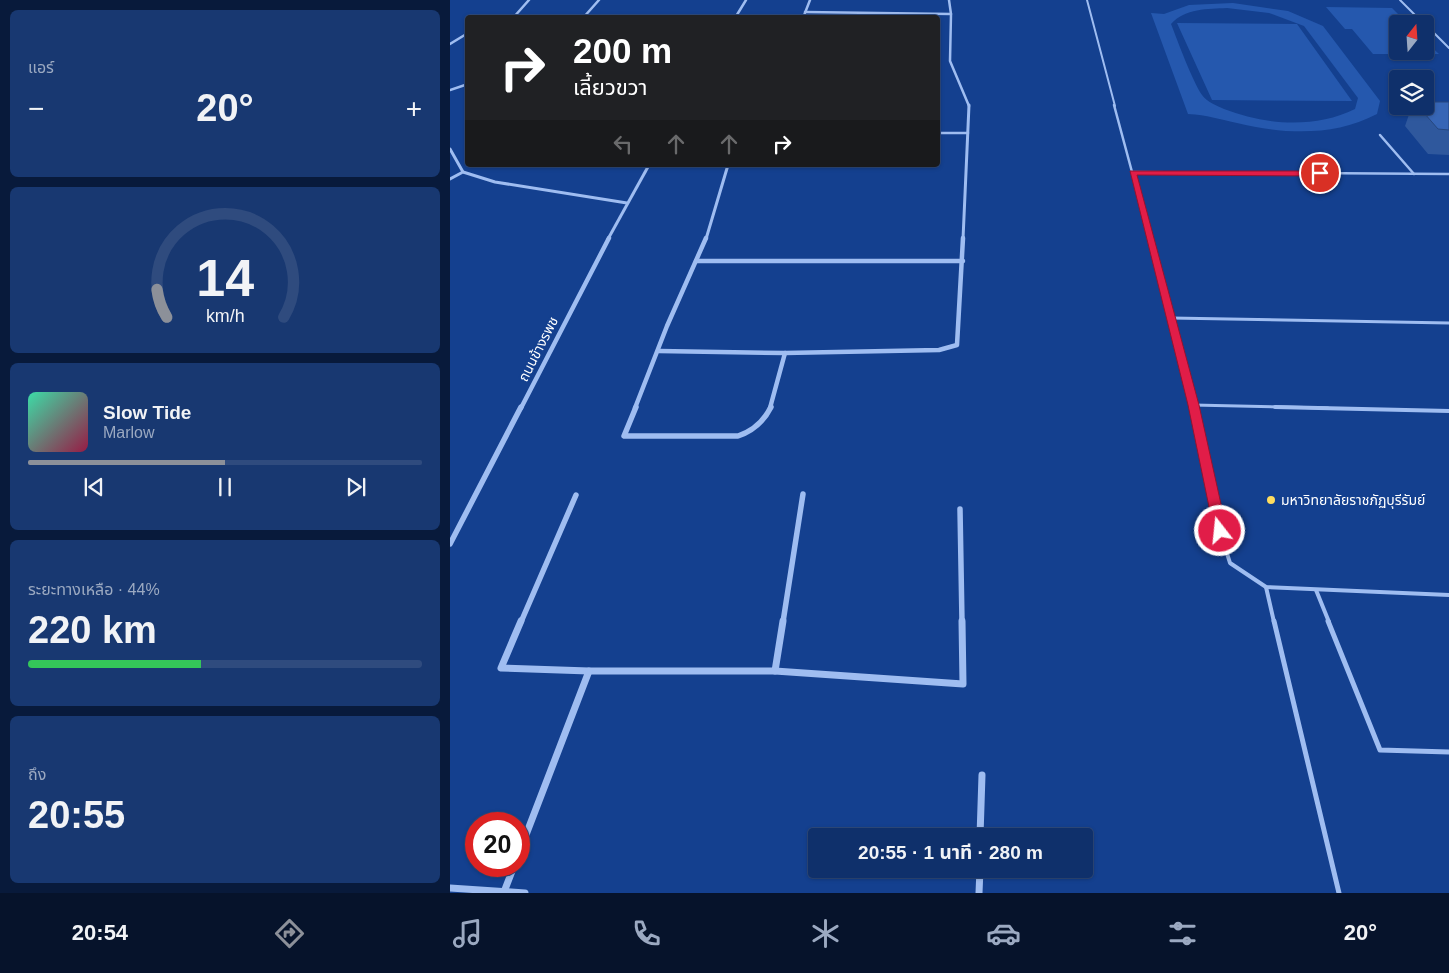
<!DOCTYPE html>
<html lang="th">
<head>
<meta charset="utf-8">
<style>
	:root { --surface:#0f306b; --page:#183871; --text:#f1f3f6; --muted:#9ba9c1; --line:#2f4b7e; --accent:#8c9099 }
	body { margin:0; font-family:Helvetica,"Noto Sans Thai",sans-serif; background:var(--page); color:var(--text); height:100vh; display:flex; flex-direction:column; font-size:19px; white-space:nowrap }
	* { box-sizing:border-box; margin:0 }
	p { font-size:16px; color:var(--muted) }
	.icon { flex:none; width:28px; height:28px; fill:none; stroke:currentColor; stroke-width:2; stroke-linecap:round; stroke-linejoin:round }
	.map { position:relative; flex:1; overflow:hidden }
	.details { display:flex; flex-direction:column; gap:10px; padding:10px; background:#081a3b; width:450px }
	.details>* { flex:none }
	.guide { position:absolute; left:15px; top:15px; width:475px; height:152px; border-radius:5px; box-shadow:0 1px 4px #0004,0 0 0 1px var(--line); background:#202124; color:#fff; overflow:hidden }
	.needle { width:32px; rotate:17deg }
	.buttons { position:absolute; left:939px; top:15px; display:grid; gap:10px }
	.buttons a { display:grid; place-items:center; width:45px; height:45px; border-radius:5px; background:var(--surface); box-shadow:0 1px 4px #0004,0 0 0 1px var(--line); font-size:25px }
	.speed { position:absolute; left:15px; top:812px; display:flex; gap:10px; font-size:25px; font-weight:700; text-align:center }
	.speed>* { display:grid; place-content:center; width:65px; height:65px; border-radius:50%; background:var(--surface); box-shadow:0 1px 4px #0004,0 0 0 1px var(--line); line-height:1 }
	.speed .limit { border:8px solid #d22; background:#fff; color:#111 }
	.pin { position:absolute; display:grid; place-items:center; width:42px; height:42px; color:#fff; margin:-21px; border:2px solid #fff; border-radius:50%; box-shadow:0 1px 5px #0007 }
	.me { position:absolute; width:55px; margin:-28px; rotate:344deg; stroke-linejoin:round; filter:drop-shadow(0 0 4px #0008) }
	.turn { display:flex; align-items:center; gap:18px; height:105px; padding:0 25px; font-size:22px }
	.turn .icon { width:65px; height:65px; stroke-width:2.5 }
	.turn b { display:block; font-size:35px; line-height:42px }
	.lanes { display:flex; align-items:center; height:48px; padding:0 25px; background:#0003; justify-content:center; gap:25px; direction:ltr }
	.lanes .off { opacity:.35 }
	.big { font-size:38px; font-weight:700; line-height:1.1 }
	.details .tile { flex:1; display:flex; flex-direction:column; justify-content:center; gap:8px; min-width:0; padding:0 18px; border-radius:8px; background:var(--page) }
	.details .dial { align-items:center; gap:0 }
	.dial svg { height:130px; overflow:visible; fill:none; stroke:var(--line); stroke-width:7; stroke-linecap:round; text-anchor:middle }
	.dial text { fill:var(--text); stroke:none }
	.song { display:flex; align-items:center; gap:15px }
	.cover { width:60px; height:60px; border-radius:8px; background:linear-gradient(135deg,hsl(160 70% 55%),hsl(340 70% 35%)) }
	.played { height:5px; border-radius:2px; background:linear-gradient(90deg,var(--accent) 50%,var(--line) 50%) }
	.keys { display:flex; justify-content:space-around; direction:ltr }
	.heat { display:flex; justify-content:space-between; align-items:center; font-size:28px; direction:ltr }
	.charge { height:8px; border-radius:4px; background:linear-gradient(90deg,#34c759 44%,var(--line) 0) }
	.trip { position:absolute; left:358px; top:828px; width:285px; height:50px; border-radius:5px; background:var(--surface); box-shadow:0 1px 4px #0004,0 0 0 1px var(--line); font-weight:700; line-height:50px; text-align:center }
	.tab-bar { display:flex; height:80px; justify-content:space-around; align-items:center; background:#06132b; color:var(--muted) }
	.tab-bar .icon { width:35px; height:35px }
	.tab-bar .on { color:var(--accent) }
	.tab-bar b { font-size:22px; color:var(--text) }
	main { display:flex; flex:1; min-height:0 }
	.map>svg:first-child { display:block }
</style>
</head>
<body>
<main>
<section class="details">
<div class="tile"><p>แอร์</p>
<div class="heat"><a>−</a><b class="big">20°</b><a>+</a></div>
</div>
<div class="tile dial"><svg viewBox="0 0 100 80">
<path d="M14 69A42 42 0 1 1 86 69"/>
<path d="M14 69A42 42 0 0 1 8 52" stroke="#8c9099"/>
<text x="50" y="56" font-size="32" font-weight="700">14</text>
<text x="50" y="72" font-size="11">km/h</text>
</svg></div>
<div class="tile">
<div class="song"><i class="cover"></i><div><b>Slow Tide</b><p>Marlow</p></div></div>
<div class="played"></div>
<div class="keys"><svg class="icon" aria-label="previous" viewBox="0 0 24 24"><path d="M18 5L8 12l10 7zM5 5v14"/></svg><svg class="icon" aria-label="pause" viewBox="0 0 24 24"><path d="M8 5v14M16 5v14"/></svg><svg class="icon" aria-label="next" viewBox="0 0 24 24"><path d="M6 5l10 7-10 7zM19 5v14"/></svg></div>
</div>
<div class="tile"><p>ระยะทางเหลือ · 44%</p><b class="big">220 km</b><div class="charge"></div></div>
<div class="tile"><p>ถึง</p><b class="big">20:55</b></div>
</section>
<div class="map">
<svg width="999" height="893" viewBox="0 0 999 893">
	<rect width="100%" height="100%" fill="#14408f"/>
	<g fill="#2558ae" fill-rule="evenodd">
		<path d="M783 3 838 11 873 26 930 101 927 114C883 137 834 134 787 123 768 119 758 115 738 114L701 13 714 14 739 5ZM777 8 819 13 854 26 908 98 905 109C865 129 815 125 774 109 767 106 757 102 752 95 742 80 728 42 721 24 735 8 758 9 777 8Z"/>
		<path d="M876 7 942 8 958 24H948V51H975V41L989 54H923L902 29H895Z"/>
		<path d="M727 23 847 24 902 101 762 100Z"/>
	</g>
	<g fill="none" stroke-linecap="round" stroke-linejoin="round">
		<g stroke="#9fbdf1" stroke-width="2">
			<path d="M637 0 665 106"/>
			<path d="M950 0 974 24"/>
			<path d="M975 24 999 48"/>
		</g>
		<g stroke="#9fbdf1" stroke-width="2.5">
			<path d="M664 105 700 239"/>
			<path d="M488 133H518"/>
			<path d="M930 135 964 174"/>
			<path d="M682 172 999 174"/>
		</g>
		<g stroke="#9fbdf1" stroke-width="3">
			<path d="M699 238 744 408"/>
			<path d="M721 318 999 323"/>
			<path d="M743 405 878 408"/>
		</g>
		<g stroke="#9fbdf1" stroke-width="4">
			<path d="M743 407 765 515 780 563 816 587 999 595"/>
			<path d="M825 407 999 411"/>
			<path d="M816 587 824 622"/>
			<path d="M866 590 879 622"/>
		</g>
		<g stroke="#9fbdf1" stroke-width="5">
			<path d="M824 621 889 893"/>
			<path d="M878 621 930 750 999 752"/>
		</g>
		<g stroke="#9fbdf1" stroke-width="2.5">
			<path d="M499 0 501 14"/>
			<path d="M355 12 501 14 500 61 519 106"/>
			<path d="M63 18 79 0"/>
			<path d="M133 18 149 0"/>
			<path d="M285 18 296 0"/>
			<path d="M353 18 360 0"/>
			<path d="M0 44 18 33"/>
			<path d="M0 90 18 84"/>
		</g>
		<g stroke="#9fbdf1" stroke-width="3">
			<path d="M0 149 13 172 45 182 177 203"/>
			<path d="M0 179 13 172"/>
			<path d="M158 239 199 165"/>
			<path d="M256 239 278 165"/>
			<path d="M513 239 519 105"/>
		</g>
		<g stroke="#9fbdf1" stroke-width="4.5">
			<path d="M246 261H513"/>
			<path d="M209 351 335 353 489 350 507 345 513 238"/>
			<path d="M71 408 159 238"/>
			<path d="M185 408 217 326 256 238"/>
			<path d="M320 408 335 353"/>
		</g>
		<g stroke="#9fbdf1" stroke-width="5.5">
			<path d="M186 407 174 436H288C303 431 314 421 321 407"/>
			<path d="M510 509 512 622"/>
			<path d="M0 544 71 407"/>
			<path d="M71 622 126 495"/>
			<path d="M333 622 353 494"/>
		</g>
		<g stroke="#9fbdf1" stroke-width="7">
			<path d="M71 621 51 668 139 671H325L513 684 512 621"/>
			<path d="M325 671 333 621"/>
			<path d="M530 836 532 775"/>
			<path d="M69 853 139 671"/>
			<path d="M0 888 75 893"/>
			<path d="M54 892 64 866"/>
			<path d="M529 893 530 869"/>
		</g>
	</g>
	<path fill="#2f589d" d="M999 102V155L978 154 955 126 962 106H975Z"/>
	<path fill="#3766b6" stroke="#26477f" d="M975 102H999V130L988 129 968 106H975Z"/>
	<path fill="#e11d48" stroke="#92132f" d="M680 171H870L874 173 870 176 687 175 749 405 777 531 770 536 764 531 738 405Z"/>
	<circle fill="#ffdd5f" stroke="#14408f" stroke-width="2" cx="821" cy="500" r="5"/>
	<g text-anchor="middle" stroke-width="4" stroke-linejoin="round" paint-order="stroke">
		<g font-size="14" fill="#fff" stroke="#14408f">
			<text transform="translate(88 349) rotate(-63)" y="5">ถนนข้างรพช</text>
		</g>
		<g font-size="14" fill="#fff" stroke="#14408f" text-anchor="start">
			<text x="831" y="505">มหาวิทยาลัยราชภัฏบุรีรัมย์</text>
		</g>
	</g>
</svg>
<div class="buttons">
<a><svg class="needle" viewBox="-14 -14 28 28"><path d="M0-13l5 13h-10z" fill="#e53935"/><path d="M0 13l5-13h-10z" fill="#9ba9c1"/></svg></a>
<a><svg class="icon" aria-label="layers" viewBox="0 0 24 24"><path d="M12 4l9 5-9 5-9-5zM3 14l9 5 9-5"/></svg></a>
</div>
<div class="speed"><div class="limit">20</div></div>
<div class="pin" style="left:870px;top:173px;background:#d93025"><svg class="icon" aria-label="arrive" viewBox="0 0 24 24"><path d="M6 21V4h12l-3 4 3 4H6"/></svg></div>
<svg class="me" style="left:770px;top:531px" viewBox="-20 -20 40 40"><circle r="17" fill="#e11d48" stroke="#fff" stroke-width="3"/><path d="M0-11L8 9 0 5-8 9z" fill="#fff"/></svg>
<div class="trip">20:55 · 1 นาที · 280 m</div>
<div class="guide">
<div class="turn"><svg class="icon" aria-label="right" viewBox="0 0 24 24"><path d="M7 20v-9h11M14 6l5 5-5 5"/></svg><div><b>200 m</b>เลี้ยวขวา</div></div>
<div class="lanes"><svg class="icon off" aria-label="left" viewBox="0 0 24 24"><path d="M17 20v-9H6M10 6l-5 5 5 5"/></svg><svg class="icon off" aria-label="ahead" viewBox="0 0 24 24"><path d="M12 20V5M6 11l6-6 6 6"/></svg><svg class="icon off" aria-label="ahead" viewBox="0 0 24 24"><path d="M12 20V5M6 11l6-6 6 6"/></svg><svg class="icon" aria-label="right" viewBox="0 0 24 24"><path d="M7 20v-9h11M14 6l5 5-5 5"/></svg></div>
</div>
</div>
</main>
<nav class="tab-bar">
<b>20:54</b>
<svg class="icon on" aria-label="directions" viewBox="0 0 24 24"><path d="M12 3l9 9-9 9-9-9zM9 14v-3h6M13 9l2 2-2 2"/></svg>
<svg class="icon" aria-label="music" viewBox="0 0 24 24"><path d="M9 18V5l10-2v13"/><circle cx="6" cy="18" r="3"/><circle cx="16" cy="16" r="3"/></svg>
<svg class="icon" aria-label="phone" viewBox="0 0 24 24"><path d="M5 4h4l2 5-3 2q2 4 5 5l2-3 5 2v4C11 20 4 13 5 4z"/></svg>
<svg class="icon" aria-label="climate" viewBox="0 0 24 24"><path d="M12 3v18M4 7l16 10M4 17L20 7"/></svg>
<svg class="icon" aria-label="car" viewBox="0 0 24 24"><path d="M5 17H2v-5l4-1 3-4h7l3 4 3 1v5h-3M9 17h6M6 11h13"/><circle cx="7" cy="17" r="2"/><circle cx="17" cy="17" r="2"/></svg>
<svg class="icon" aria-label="filters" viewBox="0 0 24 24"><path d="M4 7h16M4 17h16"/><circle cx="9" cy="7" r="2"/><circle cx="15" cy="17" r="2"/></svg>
<b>20°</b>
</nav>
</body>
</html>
